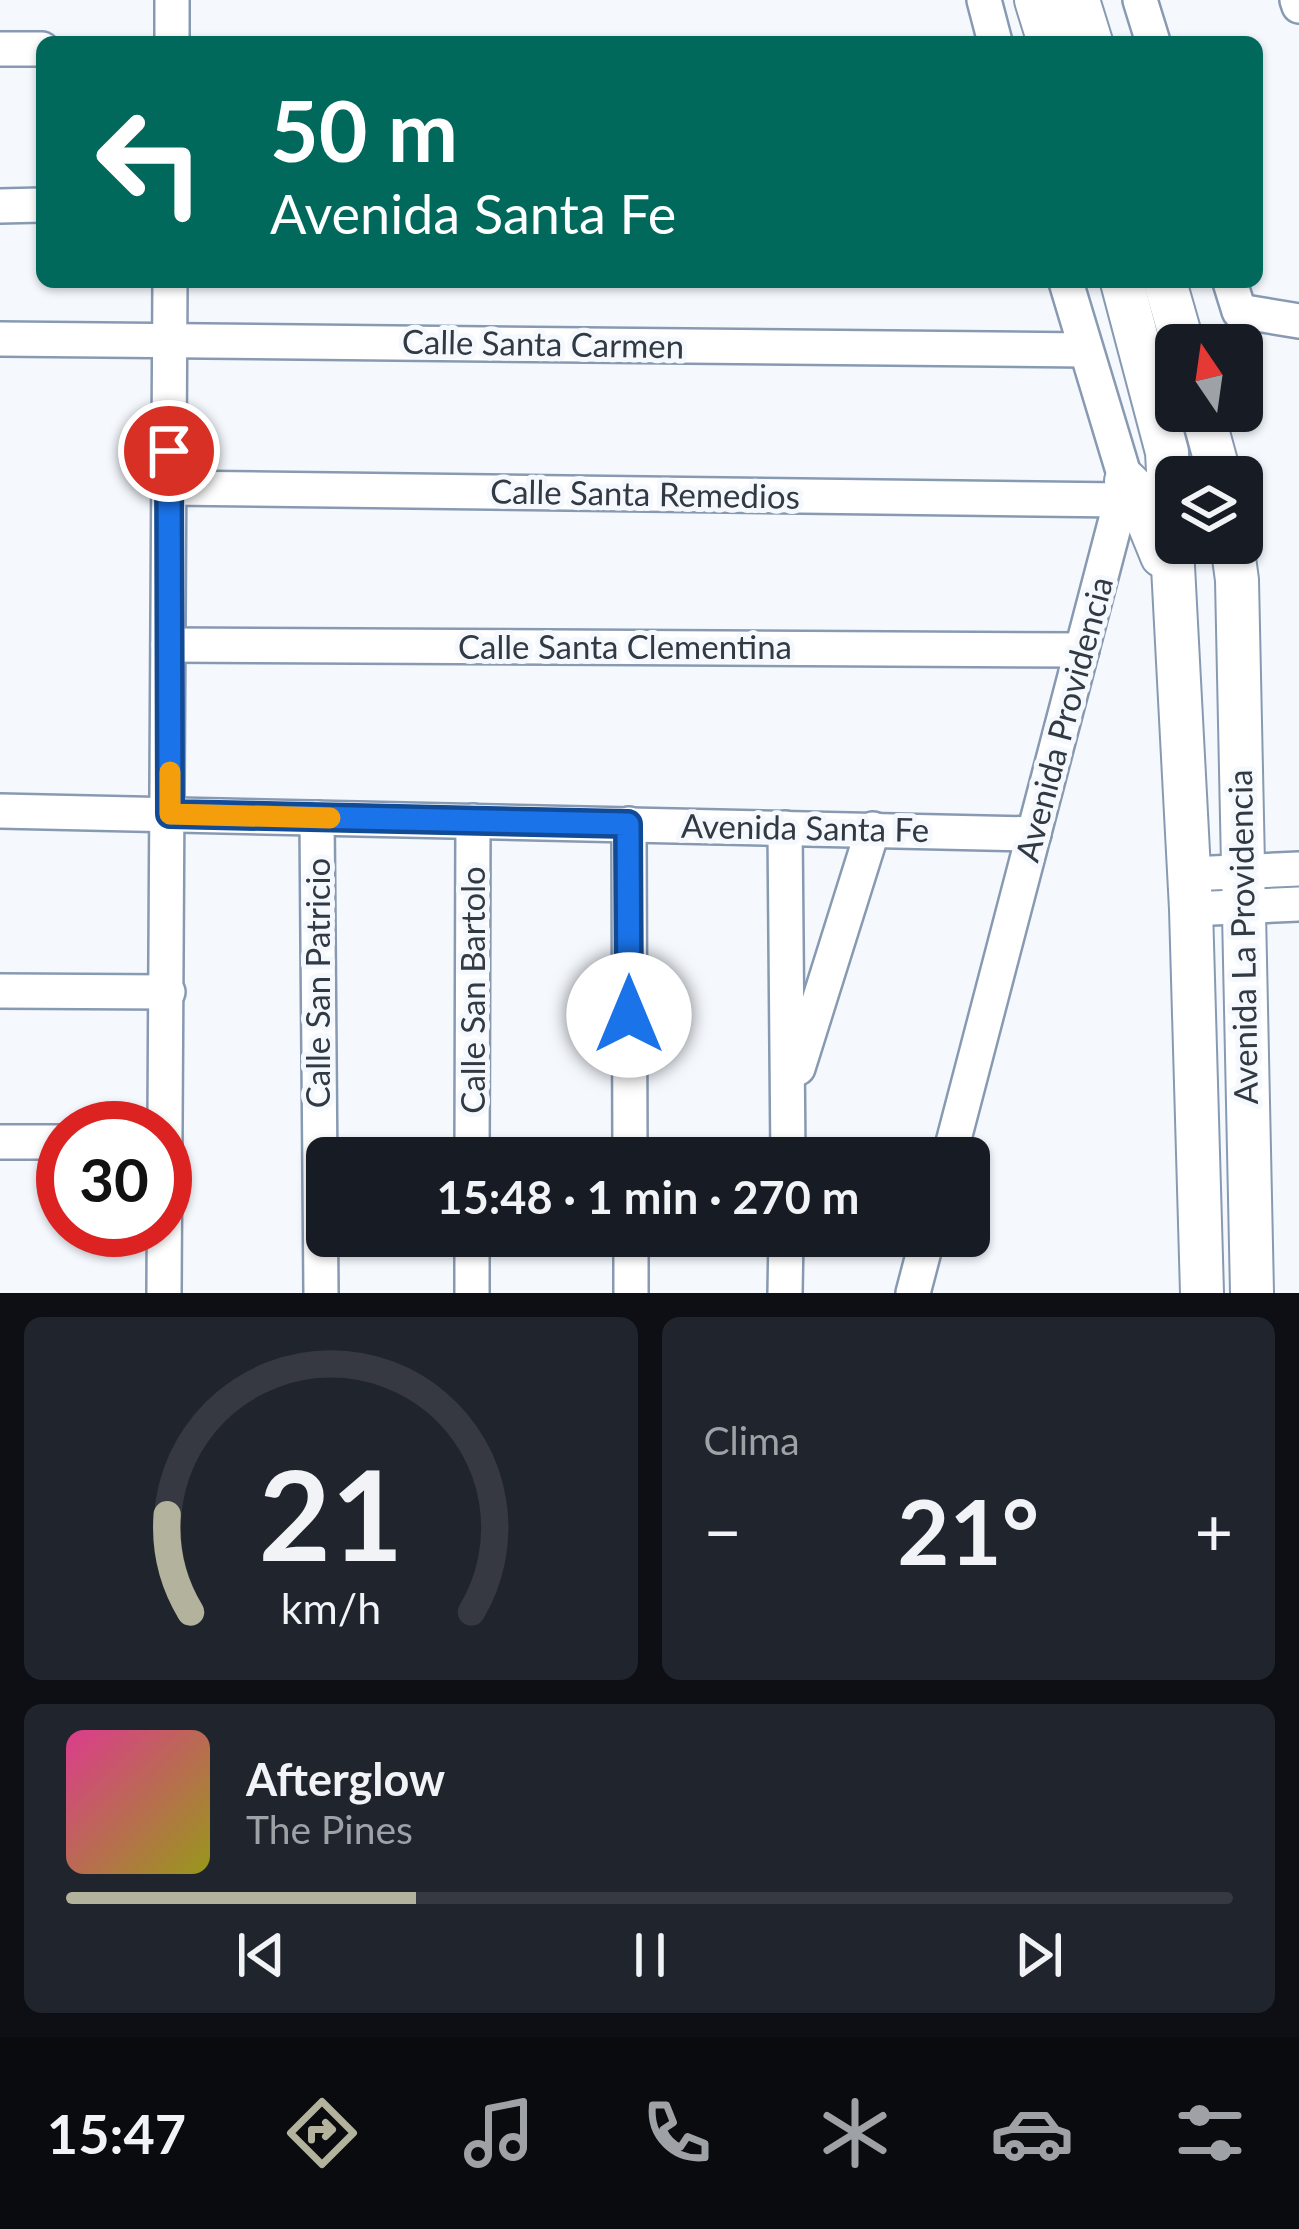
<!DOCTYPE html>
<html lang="es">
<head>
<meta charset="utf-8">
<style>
	:root { --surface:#171b24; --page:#20242c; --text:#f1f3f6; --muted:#9ea1a6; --line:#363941; --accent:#b3b29c }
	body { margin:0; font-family:Lato,sans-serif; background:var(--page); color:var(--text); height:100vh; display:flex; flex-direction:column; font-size:45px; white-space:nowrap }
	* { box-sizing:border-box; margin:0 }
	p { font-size:39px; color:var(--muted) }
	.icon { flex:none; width:66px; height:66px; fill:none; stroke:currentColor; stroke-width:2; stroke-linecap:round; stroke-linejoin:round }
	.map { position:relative; height:1293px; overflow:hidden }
	.drawer { display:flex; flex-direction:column; gap:24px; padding:24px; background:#0d0f14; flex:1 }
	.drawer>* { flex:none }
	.guide { position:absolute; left:36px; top:36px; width:1227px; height:252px; border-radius:18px; box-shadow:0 3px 9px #0004; background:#00695c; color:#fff; overflow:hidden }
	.needle { width:78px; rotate:347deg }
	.fabs { position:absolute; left:1155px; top:324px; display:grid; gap:24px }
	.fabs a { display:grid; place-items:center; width:108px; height:108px; border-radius:18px; background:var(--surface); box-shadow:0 3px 9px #0004; font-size:60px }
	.speed { position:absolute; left:36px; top:1101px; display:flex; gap:24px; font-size:60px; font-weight:700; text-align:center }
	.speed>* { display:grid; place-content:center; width:156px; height:156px; border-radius:50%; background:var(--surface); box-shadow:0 3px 9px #0004; line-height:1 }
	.speed .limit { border:18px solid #d22; background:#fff; color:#111 }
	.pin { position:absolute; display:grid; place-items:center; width:102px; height:102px; color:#fff; margin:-51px; border:6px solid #fff; border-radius:50%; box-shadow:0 3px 12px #0007 }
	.me { position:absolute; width:132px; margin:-66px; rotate:0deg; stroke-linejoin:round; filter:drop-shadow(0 0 9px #0008) }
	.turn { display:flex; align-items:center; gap:42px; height:252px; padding:0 36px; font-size:54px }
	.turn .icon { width:156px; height:156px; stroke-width:2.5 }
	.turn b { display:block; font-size:84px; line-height:102px }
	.big { font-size:90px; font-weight:700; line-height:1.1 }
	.drawer .widget { flex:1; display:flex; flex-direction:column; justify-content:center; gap:18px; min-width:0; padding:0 42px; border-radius:18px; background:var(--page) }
	.drawer .dial { align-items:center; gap:0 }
	.dial svg { height:312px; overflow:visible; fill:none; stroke:var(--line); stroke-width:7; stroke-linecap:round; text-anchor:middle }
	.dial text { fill:var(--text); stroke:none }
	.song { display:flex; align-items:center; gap:36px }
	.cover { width:144px; height:144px; border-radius:18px; background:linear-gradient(135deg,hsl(330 70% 55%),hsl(60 70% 35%)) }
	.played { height:12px; border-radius:6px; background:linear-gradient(90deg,var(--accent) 30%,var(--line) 30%) }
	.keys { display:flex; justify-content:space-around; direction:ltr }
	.heat { display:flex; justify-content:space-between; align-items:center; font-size:66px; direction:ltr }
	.drawer .tiles { flex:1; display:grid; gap:24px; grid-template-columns:1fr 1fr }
	.widget:last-child { grid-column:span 2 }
	.trip { position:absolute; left:306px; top:1137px; width:684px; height:120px; border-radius:18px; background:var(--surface); box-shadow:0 3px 9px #0004; font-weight:700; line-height:120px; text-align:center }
	.dock { display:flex; height:192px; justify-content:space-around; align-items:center; background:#090b0e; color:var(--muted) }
	.dock .icon { width:84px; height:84px }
	.dock .current { color:var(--accent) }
	.dock b { font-size:54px; color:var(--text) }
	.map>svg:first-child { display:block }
</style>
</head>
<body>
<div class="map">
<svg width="1299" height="1293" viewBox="0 0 1299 1293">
	<rect width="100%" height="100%" fill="#f5f9fe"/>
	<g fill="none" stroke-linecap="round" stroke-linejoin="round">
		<g stroke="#889ab2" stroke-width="38">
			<g id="minor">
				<path d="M984 0 995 42"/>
				<path d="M1140 0 1153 42"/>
				<path d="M1297 0 1299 6"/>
				<path d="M172 42V0"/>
				<path d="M0 49H42"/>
				<path d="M0 206 42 205"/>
				<path d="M1230 282 1239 311 1299 321"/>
				<path d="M0 339 1086 350"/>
				<path d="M169 488 1122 500"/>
				<path d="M168 645 1082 650"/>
				<path d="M0 811 1034 834"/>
				<path d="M317 818 321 1293"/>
				<path d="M629 824 630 1158"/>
				<path d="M785 828 788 1158"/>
				<path d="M1190 874 1299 869"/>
				<path d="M1191 909 1299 904"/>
				<path d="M0 991 168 992"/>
				<path d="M798 1068 873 829"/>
				<path d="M0 1142H63"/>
				<path d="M472 1158 473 821"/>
				<path d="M949 1158 1126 481 1066 282"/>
				<path d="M631 1236V1293"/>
				<path d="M164 1293 170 282"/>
				<path d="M472 1293V1236"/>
				<path d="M785 1293 786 1236"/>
				<path d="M913 1293 928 1236"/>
			</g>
		</g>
		<g stroke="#889ab2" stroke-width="46">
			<g id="major">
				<path d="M1036 0 1049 42"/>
				<path d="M1078 0 1091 42"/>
				<path d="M1122 282 1167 452 1191 909 1202 1293"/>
				<path d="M1165 282 1183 345"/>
				<path d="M1202 411 1220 477"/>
				<path d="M1126 481 1135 490 1162 556"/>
				<path d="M1232 543 1237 580 1252 1293"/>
			</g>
		</g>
		<use href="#minor" stroke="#fff" stroke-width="33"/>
		<use href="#major" stroke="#fff" stroke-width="42"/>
	</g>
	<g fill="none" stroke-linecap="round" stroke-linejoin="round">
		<g stroke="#114b97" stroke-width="30">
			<path id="route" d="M169 451 170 814 628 824 629 1015"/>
		</g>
		<use href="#route" stroke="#1a73e8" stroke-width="21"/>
		<path stroke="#f59e0b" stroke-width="21" d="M170 772V814L330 818"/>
	</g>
	<g text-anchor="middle" stroke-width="10" stroke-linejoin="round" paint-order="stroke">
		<g font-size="33" fill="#313943" stroke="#f5f9fe">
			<text transform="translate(543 344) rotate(1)" y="12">Calle Santa Carmen</text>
			<text transform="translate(645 494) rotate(1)" y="12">Calle Santa Remedios</text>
			<text x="625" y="659">Calle Santa Clementina</text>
			<text transform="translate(1064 719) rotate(-75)" y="12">Avenida Providencia</text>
			<text transform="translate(805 828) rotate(1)" y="12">Avenida Santa Fe</text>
			<text transform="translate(1243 937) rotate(-91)" y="12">Avenida La Providencia</text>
			<text transform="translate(318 983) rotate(-90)" y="12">Calle San Patricio</text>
			<text transform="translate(473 990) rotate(-90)" y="12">Calle San Bartolo</text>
		</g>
	</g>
</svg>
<div class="fabs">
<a><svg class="needle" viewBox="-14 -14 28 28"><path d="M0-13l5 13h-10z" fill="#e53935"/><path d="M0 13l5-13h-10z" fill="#9ea1a6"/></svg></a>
<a><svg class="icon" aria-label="layers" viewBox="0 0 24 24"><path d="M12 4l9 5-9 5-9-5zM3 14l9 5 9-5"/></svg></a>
</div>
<div class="speed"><div class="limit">30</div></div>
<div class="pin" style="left:169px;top:451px;background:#d93025"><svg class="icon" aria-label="arrive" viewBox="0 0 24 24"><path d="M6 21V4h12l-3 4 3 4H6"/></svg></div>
<svg class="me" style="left:629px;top:1015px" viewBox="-20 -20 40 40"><circle r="19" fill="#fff"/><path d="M0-13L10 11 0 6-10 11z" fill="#1a73e8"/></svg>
<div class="trip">15:48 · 1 min · 270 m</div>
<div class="guide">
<div class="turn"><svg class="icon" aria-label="left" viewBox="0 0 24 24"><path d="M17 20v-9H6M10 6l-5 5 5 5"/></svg><div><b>50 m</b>Avenida Santa Fe</div></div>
</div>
</div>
<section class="drawer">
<div class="tiles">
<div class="widget dial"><svg viewBox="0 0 100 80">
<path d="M14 69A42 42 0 1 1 86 69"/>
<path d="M14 69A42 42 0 0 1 8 44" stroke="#b3b29c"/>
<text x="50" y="56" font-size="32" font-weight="700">21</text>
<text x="50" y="72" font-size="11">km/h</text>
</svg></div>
<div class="widget"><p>Clima</p>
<div class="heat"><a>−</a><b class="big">21°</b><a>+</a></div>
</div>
<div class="widget">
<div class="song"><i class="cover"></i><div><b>Afterglow</b><p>The Pines</p></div></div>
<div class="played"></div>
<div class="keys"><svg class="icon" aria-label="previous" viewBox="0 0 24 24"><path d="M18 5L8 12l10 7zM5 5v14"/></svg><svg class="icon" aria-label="pause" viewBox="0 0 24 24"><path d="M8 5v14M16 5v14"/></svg><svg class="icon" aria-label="next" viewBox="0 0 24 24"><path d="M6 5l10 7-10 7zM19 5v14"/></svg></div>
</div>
</div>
</section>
<nav class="dock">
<b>15:47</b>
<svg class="icon current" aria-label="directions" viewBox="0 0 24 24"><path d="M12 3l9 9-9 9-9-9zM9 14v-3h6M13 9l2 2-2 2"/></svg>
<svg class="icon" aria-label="music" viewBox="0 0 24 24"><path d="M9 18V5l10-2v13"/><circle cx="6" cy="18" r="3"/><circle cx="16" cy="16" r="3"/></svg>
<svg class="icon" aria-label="phone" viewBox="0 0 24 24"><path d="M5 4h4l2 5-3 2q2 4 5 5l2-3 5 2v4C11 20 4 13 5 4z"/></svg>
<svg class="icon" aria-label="climate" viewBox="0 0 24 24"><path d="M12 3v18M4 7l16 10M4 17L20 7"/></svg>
<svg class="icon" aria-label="car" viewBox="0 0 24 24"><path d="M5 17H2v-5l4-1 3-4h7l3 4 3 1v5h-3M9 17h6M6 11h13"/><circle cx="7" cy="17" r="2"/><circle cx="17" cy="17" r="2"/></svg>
<svg class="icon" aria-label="filters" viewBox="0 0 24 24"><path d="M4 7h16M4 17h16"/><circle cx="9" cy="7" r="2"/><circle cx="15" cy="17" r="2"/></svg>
</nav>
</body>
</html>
